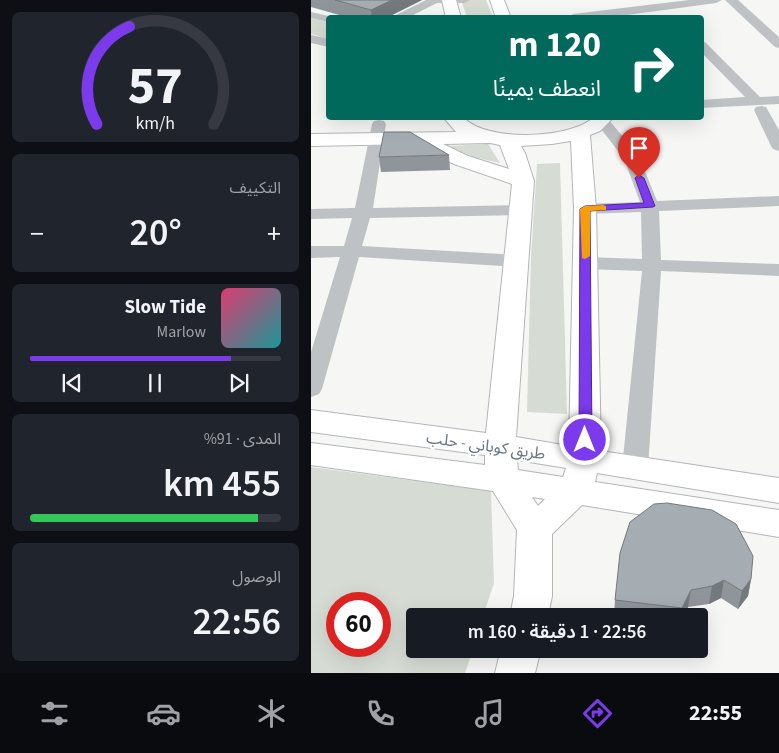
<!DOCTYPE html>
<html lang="ar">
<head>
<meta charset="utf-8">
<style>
	:root { --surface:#171b24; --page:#20242c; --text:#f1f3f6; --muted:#9ea1a6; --line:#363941; --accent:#7c3aed }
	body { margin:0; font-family:"Source Sans 3","Noto Sans Arabic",sans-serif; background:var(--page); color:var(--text); direction:rtl; height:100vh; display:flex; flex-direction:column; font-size:19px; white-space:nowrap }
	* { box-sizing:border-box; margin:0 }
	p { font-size:16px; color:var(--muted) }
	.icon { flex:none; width:28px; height:28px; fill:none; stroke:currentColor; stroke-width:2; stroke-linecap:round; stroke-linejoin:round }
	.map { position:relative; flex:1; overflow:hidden; direction:ltr }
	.sheet { display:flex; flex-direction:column; gap:12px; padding:12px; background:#0d0f14; width:311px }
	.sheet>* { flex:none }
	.top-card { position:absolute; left:15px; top:15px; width:378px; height:105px; border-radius:5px; box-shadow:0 5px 20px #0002; direction:rtl; background:#00695c; color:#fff; overflow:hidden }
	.speed { position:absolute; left:15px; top:592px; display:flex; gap:10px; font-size:25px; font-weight:700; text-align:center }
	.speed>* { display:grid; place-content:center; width:65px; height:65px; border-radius:50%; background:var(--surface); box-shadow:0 5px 20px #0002; line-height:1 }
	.speed .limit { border:8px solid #d22; background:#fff; color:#111 }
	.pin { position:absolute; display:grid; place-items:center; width:42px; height:42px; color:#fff; margin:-51px -21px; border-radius:50% 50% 50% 0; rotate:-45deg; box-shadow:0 0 5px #0007 }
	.pin .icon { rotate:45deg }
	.me { position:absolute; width:55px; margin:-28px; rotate:0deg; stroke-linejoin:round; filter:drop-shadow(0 0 4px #0008) }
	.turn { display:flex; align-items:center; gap:18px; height:105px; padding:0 20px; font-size:22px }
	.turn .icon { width:65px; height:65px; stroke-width:2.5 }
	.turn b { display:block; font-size:35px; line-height:42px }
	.big { font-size:38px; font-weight:600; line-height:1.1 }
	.sheet .tile { flex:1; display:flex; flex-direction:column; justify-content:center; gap:8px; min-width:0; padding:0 18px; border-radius:8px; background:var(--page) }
	.sheet .dial { align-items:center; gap:0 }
	.dial svg { height:130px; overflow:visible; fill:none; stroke:var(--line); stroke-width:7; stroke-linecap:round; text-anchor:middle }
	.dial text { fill:var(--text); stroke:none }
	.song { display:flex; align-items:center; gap:15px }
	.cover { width:60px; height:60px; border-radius:8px; background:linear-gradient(135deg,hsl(340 70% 55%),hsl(180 70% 35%)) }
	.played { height:5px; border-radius:2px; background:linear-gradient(90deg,var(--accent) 80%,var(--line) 80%) }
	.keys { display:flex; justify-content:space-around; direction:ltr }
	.heat { display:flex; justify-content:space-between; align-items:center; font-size:28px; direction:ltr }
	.charge { height:8px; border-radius:4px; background:linear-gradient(90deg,#34c759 91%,var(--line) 0) }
	.trip { position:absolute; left:95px; top:608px; width:302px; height:50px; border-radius:5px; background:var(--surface); box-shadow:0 5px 20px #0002; font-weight:600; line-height:50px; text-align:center; direction:rtl }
	.tabs { display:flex; height:80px; justify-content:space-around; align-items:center; background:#090b0e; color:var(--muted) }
	.tabs .icon { width:35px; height:35px }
	.tabs .current { color:var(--accent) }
	.tabs b { font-size:22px; color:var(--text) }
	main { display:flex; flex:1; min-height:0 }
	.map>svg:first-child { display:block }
</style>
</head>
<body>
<main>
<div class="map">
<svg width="468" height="673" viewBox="0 0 468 673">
	<rect width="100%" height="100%" fill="#f6f6f4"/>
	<g fill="#d6dbd3" fill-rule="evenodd">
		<path d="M150 0H175L182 17H156Z"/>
		<path d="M0 18 17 22V39L0 34Z"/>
		<path d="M177 144 189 163 162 157 137 146Z"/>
		<path d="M249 163 256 414 216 412 220 257 226 164Z"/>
		<path d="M0 467 180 491 183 583 172 616H104V649H162L154 673H0ZM26 604H69V646H26Z"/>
	</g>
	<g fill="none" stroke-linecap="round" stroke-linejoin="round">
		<g stroke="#b2b6b9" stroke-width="2">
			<g id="major">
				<path d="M131 0H145L150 18H135Z"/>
				<path d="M179 0H193L200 18H185Z"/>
				<path d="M133 118H153C176 142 258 139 282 118H302L289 131 279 135 285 209 290 451 468 478V503L286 473 284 482 468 510V537L271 505 241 534V596L237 616H199L203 596 206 530 182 491 0 465V443L174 465V455L0 432V410L175 433 201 184 143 164 101 144 0 146V134L145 132ZM260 141 263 209 258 446 205 437 223 181 214 153 210 146 241 144ZM179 143 189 145 198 169 157 156 132 144ZM206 460 255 468 252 477 207 470ZM221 497 234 499 227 506Z"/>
				<path d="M190 649H230L224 673H184Z"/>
			</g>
		</g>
		<g fill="#bec2c5" fill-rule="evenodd">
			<path d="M115 0H159L153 3H126L96 18H79Z"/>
			<path d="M378 0H411L405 3 294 18H256L262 14Z"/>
			<path d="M414 0H427L468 37V48L464 47Z"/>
			<path d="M0 12 22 17 23 18H18V22L0 18Z"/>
			<path d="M0 35 18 39V47L0 43Z"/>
			<path d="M390 41 394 42 449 97 468 96V104L390 108V100L434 97 390 52Z"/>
			<path d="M450 106 455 107 468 130V151L462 149 460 146 443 110 445 107Z"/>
			<path d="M287 118H296L320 146 331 164 346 201 468 196V206L348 211 350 260 468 264V276L350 271 337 468 333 474 324 477 315 474 311 468 331 271 274 269 267 267 264 263 267 259 274 257 331 259 330 212 274 214 268 213 265 209 268 205 274 204 329 202 315 164 307 151 284 121Z"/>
			<path d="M68 120 73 121 75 124 62 208 211 205 217 206 220 210 217 214 211 215 59 218 51 246 206 255 213 257 215 261 213 265 206 267 48 257 11 389 8 394 0 397V352L29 257 0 258V246H33L41 218 0 219V209L44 208 61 124 63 121Z"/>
		</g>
		<use href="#major" fill="#fff" fill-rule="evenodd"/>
	</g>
	<g fill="#8f9599">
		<path d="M0 0H111L75 18H39L0 7Z"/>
		<path d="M138 155 139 170 70 172 68 157Z"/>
		<path d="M425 524 440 579 437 596 427 609 410 598 398 604 377 607 373 616H303L304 600Z"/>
	</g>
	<g fill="#74797d">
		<path d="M81 0H111L75 18H61L60 10Z"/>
		<path d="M440 579 437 596 427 609 431 591Z"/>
		<path d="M413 580 410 598 398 604 401 586Z"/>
		<path d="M380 590 377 607 373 616H370L371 608Z"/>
	</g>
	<g fill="#a6adb2" stroke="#74797d">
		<path d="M24 0H81L60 10Z"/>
		<path d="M73 132H99L138 155 68 157Z"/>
		<path d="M356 503 401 510 425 524 442 556 440 579 431 591 413 580 401 586 380 590 371 608 304 600 309 553 319 522 343 504Z"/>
	</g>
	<path fill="#7c3aed" stroke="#51269a" d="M328 175 333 178 344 206 342 207 279 211 281 440 279 443H270L268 440 269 209 274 206 333 203 324 178Z"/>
	<path fill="#f59e0b" d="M292 205 295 206V210L279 211V256L274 259 271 258 269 209 274 206Z"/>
	<g text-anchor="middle" stroke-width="5" stroke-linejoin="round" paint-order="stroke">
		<g font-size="16" fill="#697681" stroke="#fff">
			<text transform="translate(175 445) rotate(8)" y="6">طريق كوباني - حلب</text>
		</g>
	</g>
</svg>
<div class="speed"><div class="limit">60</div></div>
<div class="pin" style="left:328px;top:178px;background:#d93025"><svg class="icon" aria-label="arrive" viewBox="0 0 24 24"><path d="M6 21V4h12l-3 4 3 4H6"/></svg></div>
<svg class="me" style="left:274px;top:440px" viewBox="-20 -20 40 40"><circle r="17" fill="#7c3aed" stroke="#fff" stroke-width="3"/><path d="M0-11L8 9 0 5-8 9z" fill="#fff"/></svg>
<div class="trip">22:56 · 1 دقيقة · 160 m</div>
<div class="top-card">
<div class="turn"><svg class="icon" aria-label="right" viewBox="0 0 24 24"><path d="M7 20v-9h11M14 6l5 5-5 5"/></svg><div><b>120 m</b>انعطف يمينًا</div></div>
</div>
</div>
<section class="sheet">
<div class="tile dial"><svg viewBox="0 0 100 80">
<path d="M14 69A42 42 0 1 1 86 69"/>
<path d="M14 69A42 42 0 0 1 34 9" stroke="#7c3aed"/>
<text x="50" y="56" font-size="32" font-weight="700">57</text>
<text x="50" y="72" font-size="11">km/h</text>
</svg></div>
<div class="tile"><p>التكييف</p>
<div class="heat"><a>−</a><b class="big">20°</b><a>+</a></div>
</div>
<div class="tile">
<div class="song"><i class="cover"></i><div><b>Slow Tide</b><p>Marlow</p></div></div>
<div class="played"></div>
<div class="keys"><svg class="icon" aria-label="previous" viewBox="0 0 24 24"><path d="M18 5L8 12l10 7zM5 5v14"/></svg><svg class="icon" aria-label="pause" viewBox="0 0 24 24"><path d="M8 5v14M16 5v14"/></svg><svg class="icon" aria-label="next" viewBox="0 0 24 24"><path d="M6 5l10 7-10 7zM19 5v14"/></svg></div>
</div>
<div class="tile"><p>المدى · 91%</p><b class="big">455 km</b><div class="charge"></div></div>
<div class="tile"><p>الوصول</p><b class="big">22:56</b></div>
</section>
</main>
<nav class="tabs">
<b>22:55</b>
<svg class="icon current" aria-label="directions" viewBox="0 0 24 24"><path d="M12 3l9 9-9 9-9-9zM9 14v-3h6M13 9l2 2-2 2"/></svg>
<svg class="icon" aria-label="music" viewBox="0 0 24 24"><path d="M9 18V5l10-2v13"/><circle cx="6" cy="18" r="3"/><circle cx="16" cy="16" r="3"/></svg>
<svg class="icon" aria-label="phone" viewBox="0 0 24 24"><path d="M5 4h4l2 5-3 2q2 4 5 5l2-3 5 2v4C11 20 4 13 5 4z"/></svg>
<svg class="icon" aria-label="climate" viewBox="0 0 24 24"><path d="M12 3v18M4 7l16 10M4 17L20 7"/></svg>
<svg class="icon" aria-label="car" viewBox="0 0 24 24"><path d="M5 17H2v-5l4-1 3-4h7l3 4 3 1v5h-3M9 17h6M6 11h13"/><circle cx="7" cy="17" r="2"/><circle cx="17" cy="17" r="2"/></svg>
<svg class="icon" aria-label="filters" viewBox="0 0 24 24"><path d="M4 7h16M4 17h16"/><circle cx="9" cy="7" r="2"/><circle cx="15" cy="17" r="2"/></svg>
</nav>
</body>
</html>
